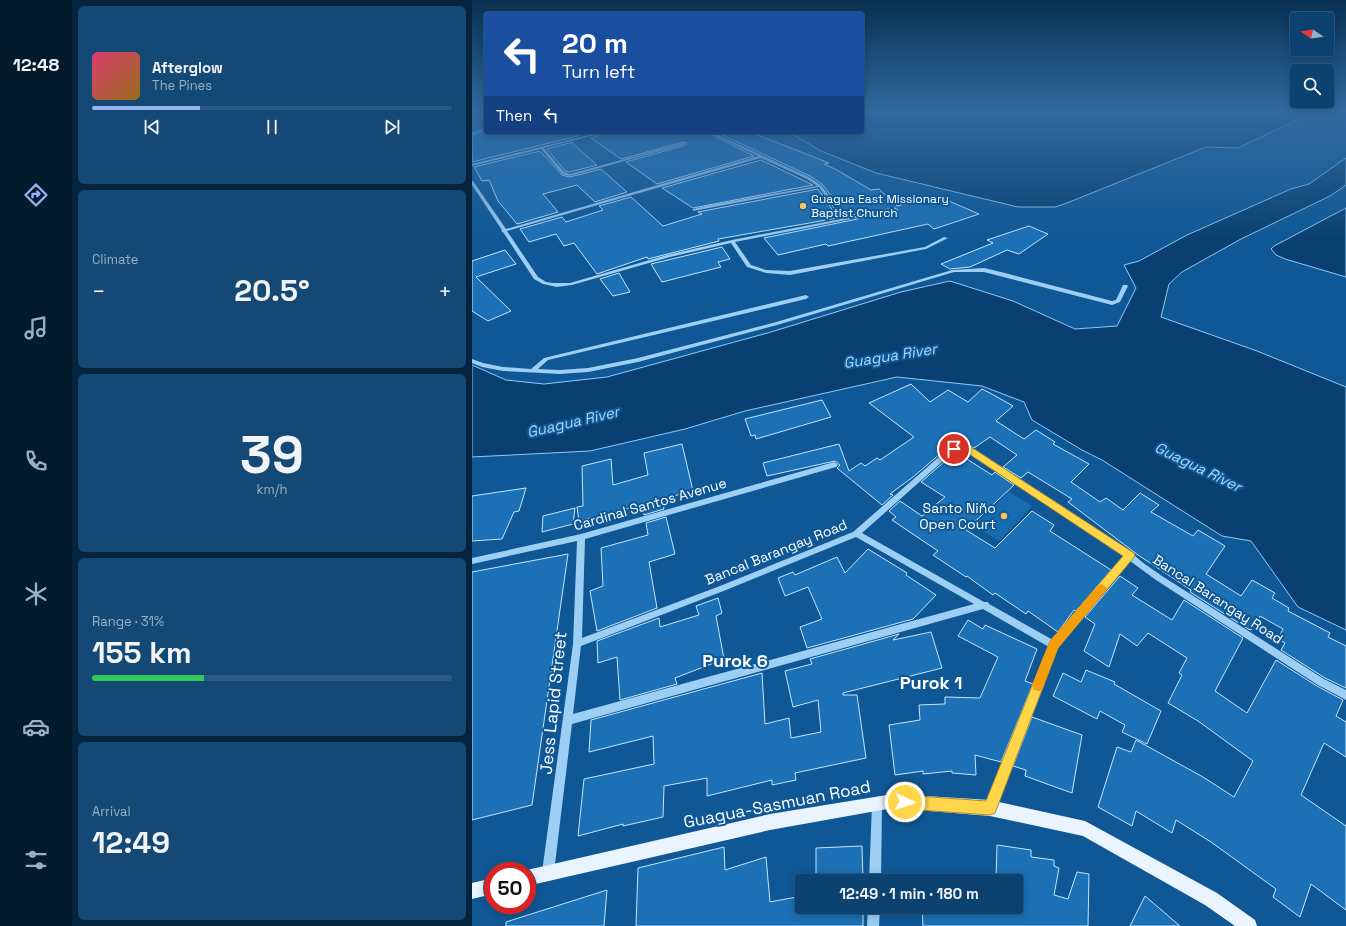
<!DOCTYPE html>
<html lang="en">
<head>
<meta charset="utf-8">
<style>
	:root { --surface:#0b4270; --page:#144975; --text:#f1f3f6; --muted:#9ab0c3; --line:#2b5b83; --accent:#95b2f1 }
	body { margin:0; font-family:"Space Grotesk",sans-serif; background:var(--page); color:var(--text); height:100vh; display:flex; flex-direction:column; font-size:15px; white-space:nowrap }
	* { box-sizing:border-box; margin:0 }
	p { font-size:13px; color:var(--muted) }
	.icon { flex:none; width:22px; height:22px; fill:none; stroke:currentColor; stroke-width:2; stroke-linecap:round; stroke-linejoin:round }
	.map { position:relative; flex:1; overflow:hidden }
	.drawer { display:flex; flex-direction:column; gap:6px; padding:6px; background:#06243e; width:400px }
	.drawer>* { flex:none }
	.banner { position:absolute; left:12px; top:12px; width:380px; height:122px; border-radius:4px; box-shadow:0 2px 10px #0003,0 0 0 1px var(--line); background:#1a4fa0; color:#fff; overflow:hidden }
	.needle { width:26px; rotate:283deg }
	.tools { position:absolute; left:818px; top:12px; display:grid; gap:8px }
	.tools a { display:grid; place-items:center; width:44px; height:44px; border-radius:4px; background:var(--surface); box-shadow:0 2px 10px #0003,0 0 0 1px var(--line); font-size:20px }
	.speed { position:absolute; left:12px; top:862px; display:flex; gap:8px; font-size:20px; font-weight:700; text-align:center }
	.speed>* { display:grid; place-content:center; width:52px; height:52px; border-radius:50%; background:var(--surface); box-shadow:0 2px 10px #0003,0 0 0 1px var(--line); line-height:1 }
	.speed .limit { border:6px solid #d22; background:#fff; color:#111 }
	.pin { position:absolute; display:grid; place-items:center; width:34px; height:34px; color:#fff; margin:-17px; border:2px solid #fff; border-radius:50%; box-shadow:0 1px 4px #0007 }
	.me { position:absolute; width:44px; margin:-22px; rotate:94deg; stroke-linejoin:round; filter:drop-shadow(0 0 3px #0008) }
	.turn { display:flex; align-items:center; gap:14px; height:84px; padding:0 12px; font-size:18px }
	.turn .icon { width:52px; height:52px; stroke-width:2.5 }
	.turn b { display:block; font-size:28px; line-height:34px }
	.then { display:flex; align-items:center; height:38px; padding:0 12px; background:#0003; gap:8px; font-size:15px }
	.big { font-size:30px; font-weight:600; line-height:1.1 }
	.drawer .widget { flex:1; display:flex; flex-direction:column; justify-content:center; gap:6px; min-width:0; padding:0 14px; border-radius:6px; background:var(--page) }
	.drawer .dial { align-items:center; gap:0 }
	.dial b { font-size:52px; line-height:1 }
	.song { display:flex; align-items:center; gap:12px }
	.cover { width:48px; height:48px; border-radius:6px; background:linear-gradient(135deg,hsl(340 70% 55%),hsl(40 70% 35%)) }
	.played { height:4px; border-radius:2px; background:linear-gradient(90deg,var(--accent) 30%,var(--line) 30%) }
	.keys { display:flex; justify-content:space-around; direction:ltr }
	.heat { display:flex; justify-content:space-between; align-items:center; font-size:22px; direction:ltr }
	.charge { height:6px; border-radius:3px; background:linear-gradient(90deg,#34c759 31%,var(--line) 0) }
	.trip { position:absolute; left:323px; top:874px; width:228px; height:40px; border-radius:4px; background:var(--surface); box-shadow:0 2px 10px #0003,0 0 0 1px var(--line); font-weight:600; line-height:40px; text-align:center }
	main { display:flex; flex:1; min-height:0 }
	.tab-bar { display:flex; flex-direction:column; width:72px; justify-content:space-around; align-items:center; background:#041a2d; color:var(--muted) }
	.tab-bar .icon { width:28px; height:28px }
	.tab-bar .current { color:var(--accent) }
	.tab-bar b { font-size:18px; color:var(--text) }
	.map>svg:first-child { display:block }
</style>
</head>
<body>
<main>
<nav class="tab-bar">
<b>12:48</b>
<svg class="icon current" aria-label="directions" viewBox="0 0 24 24"><path d="M12 3l9 9-9 9-9-9zM9 14v-3h6M13 9l2 2-2 2"/></svg>
<svg class="icon" aria-label="music" viewBox="0 0 24 24"><path d="M9 18V5l10-2v13"/><circle cx="6" cy="18" r="3"/><circle cx="16" cy="16" r="3"/></svg>
<svg class="icon" aria-label="phone" viewBox="0 0 24 24"><path d="M5 4h4l2 5-3 2q2 4 5 5l2-3 5 2v4C11 20 4 13 5 4z"/></svg>
<svg class="icon" aria-label="climate" viewBox="0 0 24 24"><path d="M12 3v18M4 7l16 10M4 17L20 7"/></svg>
<svg class="icon" aria-label="car" viewBox="0 0 24 24"><path d="M5 17H2v-5l4-1 3-4h7l3 4 3 1v5h-3M9 17h6M6 11h13"/><circle cx="7" cy="17" r="2"/><circle cx="17" cy="17" r="2"/></svg>
<svg class="icon" aria-label="filters" viewBox="0 0 24 24"><path d="M4 7h16M4 17h16"/><circle cx="9" cy="7" r="2"/><circle cx="15" cy="17" r="2"/></svg>
</nav>
<section class="drawer">
<div class="widget">
<div class="song"><i class="cover"></i><div><b>Afterglow</b><p>The Pines</p></div></div>
<div class="played"></div>
<div class="keys"><svg class="icon" aria-label="previous" viewBox="0 0 24 24"><path d="M18 5L8 12l10 7zM5 5v14"/></svg><svg class="icon" aria-label="pause" viewBox="0 0 24 24"><path d="M8 5v14M16 5v14"/></svg><svg class="icon" aria-label="next" viewBox="0 0 24 24"><path d="M6 5l10 7-10 7zM19 5v14"/></svg></div>
</div>
<div class="widget"><p>Climate</p>
<div class="heat"><a>−</a><b class="big">20.5°</b><a>+</a></div>
</div>
<div class="widget dial"><b>39</b><p>km/h</p></div>
<div class="widget"><p>Range · 31%</p><b class="big">155 km</b><div class="charge"></div></div>
<div class="widget"><p>Arrival</p><b class="big">12:49</b></div>
</section>
<div class="map">
<svg width="874" height="926" viewBox="0 0 874 926">
	<rect width="100%" height="100%" fill="#0f5895"/>
	<path fill="#166cb0" d="M537 492 560 506 527 541 503 525Z"/>
	<g fill="#094071" stroke="#8ecaf8">
		<path d="M390 112H842L766 148 734 147 595 203 583 207H546L404 173 349 151 317 132H390Z"/>
		<path d="M874 158V185L858 196 769 239 710 272 697 284 689 317 785 351 874 387V630L826 607 779 541 750 536 630 460 610 450 560 420 552 402 510 386 425 377 273 411 213 429 118 451 0 457V365L34 380 72 384 135 377 299 332 429 292 478 281 541 301 603 329 645 326 664 288 652 265 667 261 715 235 819 189 837 184Z"/>
		<path d="M874 208V277L813 259 804 255 799 249 802 246Z"/>
	</g>
	<g fill="#1c70b5" stroke="#c5e5fe">
		<path d="M12 132H109L106 136 0 162V135Z"/>
		<path d="M136 132H234L282 156 185 184 154 162 214 145 215 143 211 142 149 159 119 138Z"/>
		<path d="M244 132H278L357 163 352 164 365 170 399 190 407 189 425 206 457 198 463 201 470 198 507 214 462 229 456 224 356 246 354 244 306 255 292 238 425 211 426 210 423 208 374 216 350 184 338 176Z"/>
		<path d="M101 142 100 143 125 165 98 172 93 171 75 149Z"/>
		<path d="M68 151 90 175 98 177 129 169 155 192 123 202 105 185 71 194 86 212 45 224 26 201 17 180 10 181 2 167Z"/>
		<path d="M289 160 341 185 221 208 190 188Z"/>
		<path d="M346 189 366 218 246 239 247 241 176 259 175 257 125 274 102 243 92 246 84 234 57 242 48 229 90 217 94 222 131 210 127 206 159 197 191 226 230 214 226 212Z"/>
		<path d="M557 226 576 234 547 254 535 250 498 267 478 269 469 264 521 243 515 240Z"/>
		<path d="M250 247 258 259 246 262 249 267 190 282 179 264Z"/>
		<path d="M33 250 44 264 4 277 39 311 16 321 0 311V261Z"/>
		<path d="M147 273 158 292 141 296 128 279Z"/>
		<path d="M439 384 458 402 476 390 496 402 510 389 518 393 541 406 524 421 552 439 564 430 583 442 581 444 617 464 599 482 628 502 634 498 651 510 668 493 687 505 679 512 721 536 726 530 753 546 734 574 769 596 780 580 803 593 800 598 817 608 816 611 858 633 856 637 874 646V688L853 678 809 650 813 643 806 639 811 629 788 616 779 630 776 629 718 592 719 590 666 555 596 502 600 499 556 472 549 478 531 467 545 455 518 437 502 448 498 446 487 445 475 448 441 477 418 494 421 495 410 505 365 468 368 465 363 461 295 476 291 463 367 444 377 471 389 463 393 466 405 458 408 460 442 437 397 403Z"/>
		<path d="M350 400 359 417 284 439 283 435 279 436 273 419Z"/>
		<path d="M210 444 221 491 190 499 192 509 172 515 170 505 107 521 105 507 111 506 110 466 139 459 141 485 176 475 172 453Z"/>
		<path d="M487 452 494 453 490 456 520 475 523 472 542 485 494 530 523 548 560 511 582 525 578 531 639 570 604 611 602 610 586 632 556 611 554 614 523 593 521 595 495 576 494 577 461 555 466 551 420 520 424 517 417 511 428 501 450 516 473 497 449 482 481 454Z"/>
		<path d="M54 488 47 511 42 512 30 539 0 541V496Z"/>
		<path d="M103 508 101 524 70 532 71 516Z"/>
		<path d="M194 517 203 554 177 562 185 608 125 631 118 591 131 586 129 548 176 535 174 523Z"/>
		<path d="M396 549 435 573 434 575 464 595 441 619 335 648 328 627 350 619 336 587 313 596 306 578 321 572 323 575 365 557 373 573Z"/>
		<path d="M96 554 60 805 0 820V572Z"/>
		<path d="M648 576 666 588 660 595 700 620 712 600 771 638 743 691 775 713 804 660 845 686 871 700 864 716 874 722V757L852 743 829 795 874 826V910L839 884 828 917 801 897 804 889 739 842 704 820 700 833 664 811 660 826 626 807 645 747 659 752 664 740 731 777 762 797 781 761 726 721 696 703 710 675 707 673 715 658 676 633 665 646 648 634 637 667 612 651 623 624 613 617Z"/>
		<path d="M246 598 250 613 244 616 252 659 203 678 205 684 148 700 145 657 126 663 125 641 187 618 188 627 227 615 224 606Z"/>
		<path d="M496 620 511 629 513 625 565 649 553 681 561 684 529 762 503 755 504 775 480 773V771L451 774V771L423 775 417 725 448 720 447 705 473 704V697L508 698 526 657 486 636Z"/>
		<path d="M459 632 470 668 371 693V695H385L394 758 323 773 324 780 300 785V780L235 796V778L192 786 191 817 151 826V824L106 836 112 779 182 764 181 736 117 752 119 720 290 673 293 724 317 718 319 738 349 732 346 700 321 707 313 671 340 664 338 659 427 634 421 640Z"/>
		<path d="M614 670 643 682 642 684 689 711 675 744 650 732 653 725 628 711 625 719 581 696 591 673 609 682Z"/>
		<path d="M560 717 610 735 600 793 553 776 554 770 541 766Z"/>
		<path d="M525 845 559 850V857L582 860V866L587 868 582 895 596 899 605 872 617 874 616 926H451L450 907H544V881H450V879H524Z"/>
		<path d="M390 846 391 881H344V848Z"/>
		<path d="M252 847 253 870 294 857 298 902 330 896V907H391V926H164L166 868Z"/>
		<path d="M135 890 132 926H34V922Z"/>
		<path d="M673 896 708 926H658Z"/>
	</g>
	<g fill="none" stroke-linecap="round" stroke-linejoin="round">
		<g fill="#9dcef4" fill-rule="evenodd">
			<path d="M14 128V130L0 134V132Z"/>
			<path d="M129 132H135L72 148 92 172 98 174 211 143 214 144 98 176 90 174 69 149 0 166V164Z"/>
			<path d="M235 132H240L337 177 349 185 373 218 423 209 425 210 263 242 279 265 294 270 318 271 453 247 472 237 476 238 454 249 318 275 294 273 275 267 259 243 198 257 100 285 85 287 71 284 62 279 31 232 29 231 30 230 0 185V181H1L34 229 286 156ZM289 158 335 179 345 186 238 205 221 209V211L347 187 369 219 260 240 195 255 98 283H81L74 282 66 277 35 231Z"/>
			<path d="M512 268 533 273 640 301 644 300 651 285H655L656 286 648 302 640 305 512 272H482L305 325 166 362 116 372 88 374 31 371 10 367 0 363V359L11 363 31 367 59 369 72 358 334 295 337 297 334 299 76 360 66 369 88 370 116 368 166 358 301 323 480 270Z"/>
			<path d="M487 446 498 447 661 554 670 562 690 576 852 679 874 690V700L846 685 684 580 658 561 585 647 522 812 518 813 514 812 513 808 577 647 511 609 100 724 82 872 80 876 76 878 72 876 70 872 101 644 105 541 0 564V558L109 534 362 462 364 463 366 465 364 467 113 539 110 638 248 586 381 532 476 449ZM487 450 494 451 653 557 581 640 517 604 516 602H512L390 533 480 453ZM384 537 502 604 101 714 109 646 254 590Z"/>
			<path d="M405 799 409 800 410 804 409 881H397L400 804 401 800Z"/>
			<path d="M396 907H408L407 926H395Z"/>
		</g>
		<g fill="#eaf4ff" fill-rule="evenodd">
			<path d="M421 794 518 800 613 821 745 893 783 920 785 926H763L733 905 611 836 518 816 421 808 298 830 55 886V871H52L55 870 298 814Z"/>
			<path d="M21 878V894L0 899V883Z"/>
		</g>
	</g>
	<linearGradient id="sky" x2="0" y2="1"><stop stop-color="#083052"/><stop offset="0.46" stop-color="#316aa0"/><stop offset="1" stop-color="#316aa0" stop-opacity="0"/></linearGradient>
	<rect width="874" height="242" fill="url(#sky)"/>
	<path fill="#ffd54a" stroke="#a68a30" d="M482 446 499 447 662 553 663 556 586 648 525 808 523 813 518 815 433 809 428 807 426 802 428 797 433 795 514 801 578 641 651 556 494 452 479 451V447Z"/>
	<path fill="#f59e0b" d="M629 584 633 586 635 589 633 592 586 648 570 690 566 691 562 690 560 685 578 641 626 586Z"/>
	<g fill="#ffc160" stroke="#0f5895" stroke-width="1.5">
		<circle cx="331" cy="206" r="4"/>
		<circle cx="532" cy="516" r="4"/>
	</g>
	<g text-anchor="middle" stroke-width="4" stroke-linejoin="round" paint-order="stroke">
		<g font-size="12" fill="#fff" stroke="#0f5895" text-anchor="start">
			<text x="339" y="203">Guagua East Missionary<tspan x="339" dy="14">Baptist Church</tspan></text>
		</g>
		<g font-size="14" fill="#fff" stroke="#0f5895">
			<text transform="translate(178 504) rotate(-16)" y="5">Cardinal Santos Avenue</text>
			<text transform="translate(304 552) rotate(-22)" y="5">Bancal Barangay Road</text>
			<text transform="translate(746 599) rotate(33)" y="5">Bancal Barangay Road</text>
		</g>
		<g font-size="14" fill="#fff" stroke="#0f5895" text-anchor="end">
			<text x="524" y="513">Santo Niño<tspan x="524" dy="16">Open Court</tspan></text>
		</g>
		<g font-size="15" font-style="italic" fill="#a9d7fb" stroke="#0f5895">
			<text transform="translate(418 356) rotate(-9)" y="5">Guagua River</text>
			<text transform="translate(101 422) rotate(-13)" y="5">Guagua River</text>
			<text transform="translate(726 467) rotate(26)" y="5">Guagua River</text>
		</g>
		<g font-size="17" fill="#fff" stroke="#0f5895">
			<text transform="translate(81 703) rotate(-84)" y="6">Jess Lapid Street</text>
			<text transform="translate(305 804) rotate(-11)" y="6">Guagua-Sasmuan Road</text>
		</g>
		<g font-size="18" font-weight="bold" fill="#fff" stroke="#0f5895">
			<text x="263" y="667">Purok 6</text>
			<text x="459" y="689">Purok 1</text>
		</g>
	</g>
</svg>
<div class="tools">
<a><svg class="needle" viewBox="-14 -14 28 28"><path d="M0-13l5 13h-10z" fill="#e53935"/><path d="M0 13l5-13h-10z" fill="#9ab0c3"/></svg></a>
<a><svg class="icon" aria-label="search" viewBox="0 0 24 24"><circle cx="10" cy="10" r="6"/><path d="M15 15l6 6"/></svg></a>
</div>
<div class="speed"><div class="limit">50</div></div>
<div class="pin" style="left:482px;top:449px;background:#d93025"><svg class="icon" aria-label="arrive" viewBox="0 0 24 24"><path d="M6 21V4h12l-3 4 3 4H6"/></svg></div>
<svg class="me" style="left:433px;top:802px" viewBox="-20 -20 40 40"><circle r="17" fill="#ffd54a" stroke="#fff" stroke-width="3"/><path d="M0-11L8 9 0 5-8 9z" fill="#fff"/></svg>
<div class="trip">12:49 · 1 min · 180 m</div>
<div class="banner">
<div class="turn"><svg class="icon" aria-label="left" viewBox="0 0 24 24"><path d="M17 20v-9H6M10 6l-5 5 5 5"/></svg><div><b>20 m</b>Turn left</div></div>
<div class="then">Then<svg class="icon" aria-label="left" viewBox="0 0 24 24"><path d="M17 20v-9H6M10 6l-5 5 5 5"/></svg></div>
</div>
</div>
</main>
</body>
</html>
